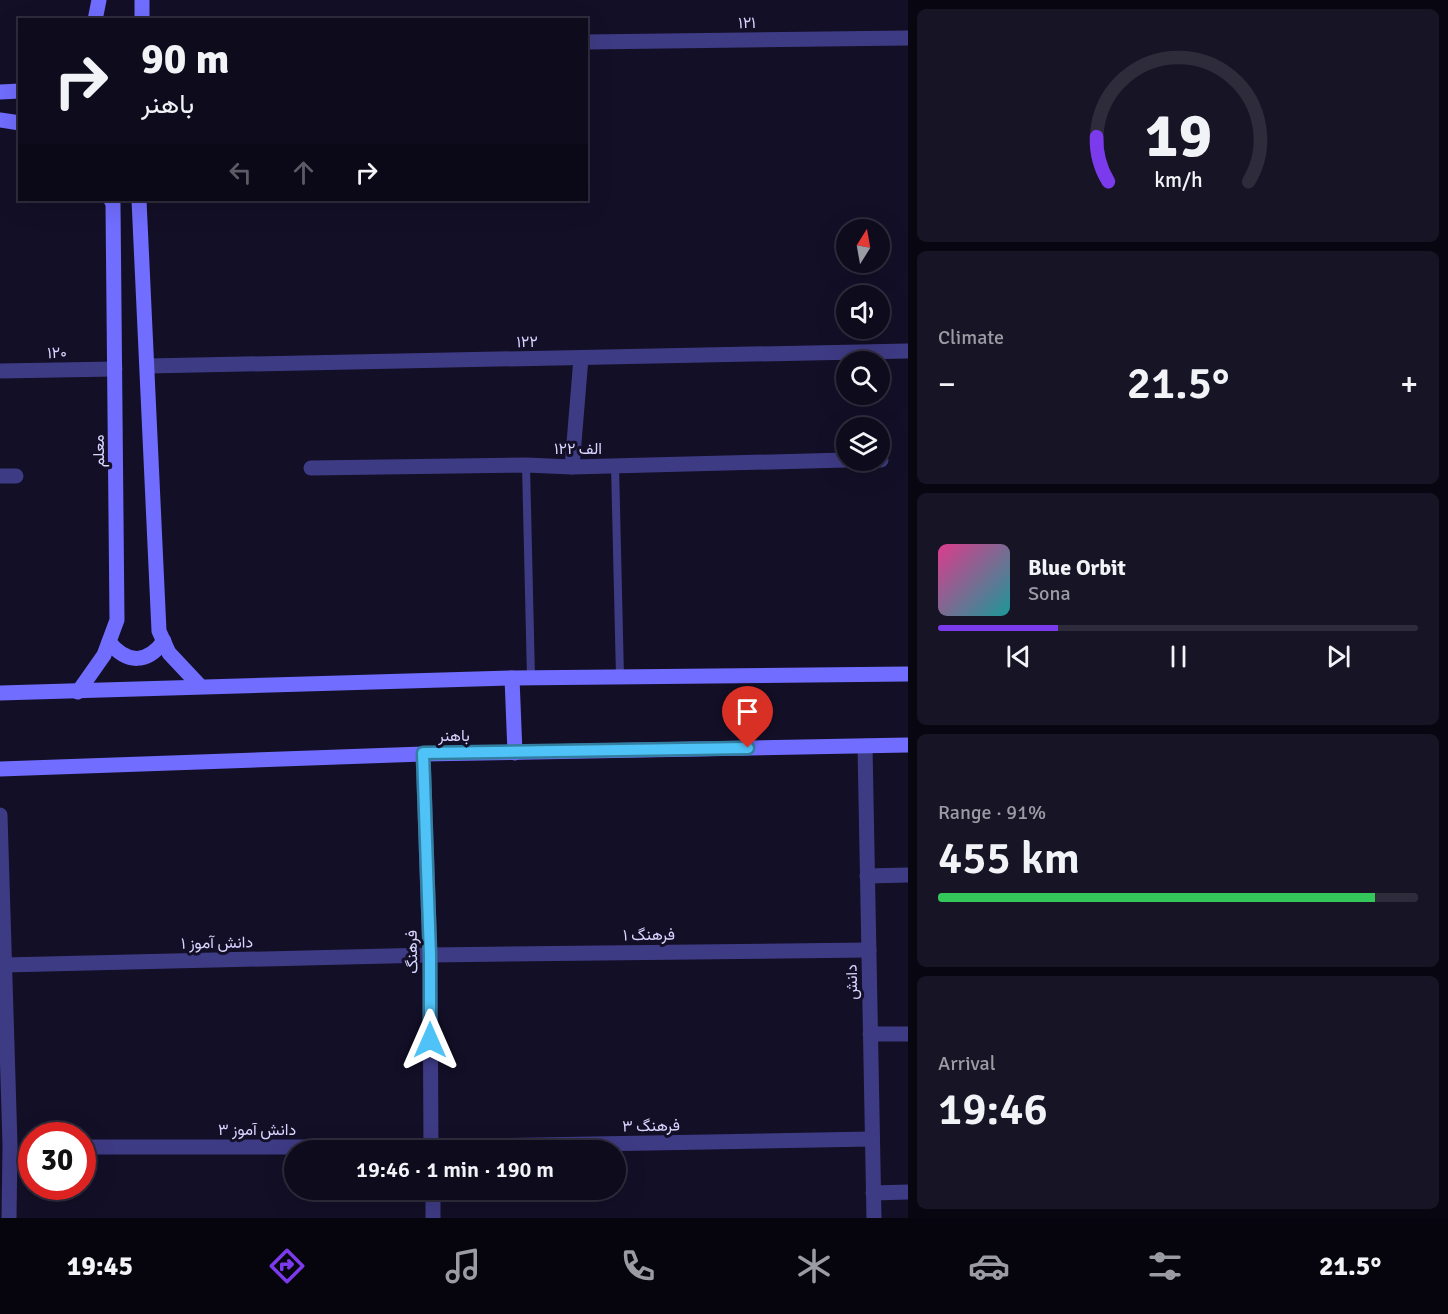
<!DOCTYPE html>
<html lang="en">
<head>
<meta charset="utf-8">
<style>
	:root { --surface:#0e0b1d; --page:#171426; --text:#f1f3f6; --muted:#9b9ba4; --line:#2e2b3b; --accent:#7c3aed }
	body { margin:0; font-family:Signika,Vazirmatn,sans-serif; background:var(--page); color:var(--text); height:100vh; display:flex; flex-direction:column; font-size:22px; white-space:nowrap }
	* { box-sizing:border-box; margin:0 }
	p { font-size:20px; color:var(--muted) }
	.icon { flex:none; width:33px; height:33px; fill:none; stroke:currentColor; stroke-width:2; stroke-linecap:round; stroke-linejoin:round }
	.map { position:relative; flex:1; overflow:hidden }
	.side { display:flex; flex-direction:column; gap:9px; padding:9px; background:#080610; width:540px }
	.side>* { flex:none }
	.top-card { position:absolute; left:18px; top:18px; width:570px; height:183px; border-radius:0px; box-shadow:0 6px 24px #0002,0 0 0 2px var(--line); background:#0e0b1d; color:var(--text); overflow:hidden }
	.needle { width:39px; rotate:11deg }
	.fabs { position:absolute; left:836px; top:219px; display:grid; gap:12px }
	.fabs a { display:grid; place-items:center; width:54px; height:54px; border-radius:50%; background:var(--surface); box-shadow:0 6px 24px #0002,0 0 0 2px var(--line); font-size:30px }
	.speed { position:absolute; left:18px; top:1122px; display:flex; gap:12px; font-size:30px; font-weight:700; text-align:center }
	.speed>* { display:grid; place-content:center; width:78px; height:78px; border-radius:50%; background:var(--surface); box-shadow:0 6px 24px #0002,0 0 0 2px var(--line); line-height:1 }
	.speed .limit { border:9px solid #d22; background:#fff; color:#111 }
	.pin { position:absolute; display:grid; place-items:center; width:51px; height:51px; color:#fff; margin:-62px -26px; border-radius:50% 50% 50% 0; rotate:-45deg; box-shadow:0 0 6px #0007 }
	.pin .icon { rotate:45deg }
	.me { position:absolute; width:66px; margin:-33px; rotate:0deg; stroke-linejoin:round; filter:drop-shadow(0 0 4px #0008) }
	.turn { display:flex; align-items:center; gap:21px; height:126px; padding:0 24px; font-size:27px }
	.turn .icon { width:78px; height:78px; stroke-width:2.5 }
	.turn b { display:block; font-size:42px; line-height:51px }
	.lanes { display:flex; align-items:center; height:57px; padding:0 24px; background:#0003; justify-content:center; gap:30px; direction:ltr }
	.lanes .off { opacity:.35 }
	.big { font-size:45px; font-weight:600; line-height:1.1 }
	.side .widget { flex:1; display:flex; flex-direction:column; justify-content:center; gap:9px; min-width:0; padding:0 21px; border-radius:9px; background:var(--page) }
	.side .dial { align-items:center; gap:0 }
	.dial svg { height:156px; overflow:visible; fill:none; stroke:var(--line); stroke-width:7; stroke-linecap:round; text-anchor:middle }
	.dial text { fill:var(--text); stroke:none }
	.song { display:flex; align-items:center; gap:18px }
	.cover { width:72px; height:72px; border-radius:9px; background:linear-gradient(135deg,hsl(330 70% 55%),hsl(180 70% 35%)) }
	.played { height:6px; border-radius:3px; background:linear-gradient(90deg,var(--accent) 25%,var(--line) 25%) }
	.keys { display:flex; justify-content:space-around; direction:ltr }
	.heat { display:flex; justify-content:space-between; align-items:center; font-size:33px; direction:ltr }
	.charge { height:9px; border-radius:4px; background:linear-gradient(90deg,#34c759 91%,var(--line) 0) }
	.trip { position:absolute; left:284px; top:1140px; width:342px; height:60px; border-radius:30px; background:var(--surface); box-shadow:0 6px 24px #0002,0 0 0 2px var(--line); font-weight:600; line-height:60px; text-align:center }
	.menu { display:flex; height:96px; justify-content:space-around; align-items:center; background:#06040c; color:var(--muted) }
	.menu .icon { width:42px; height:42px }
	.menu .on { color:var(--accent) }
	.menu b { font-size:27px; color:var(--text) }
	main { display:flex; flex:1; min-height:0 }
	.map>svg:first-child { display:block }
</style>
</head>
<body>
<main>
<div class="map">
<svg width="908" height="1218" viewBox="0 0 908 1218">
	<rect width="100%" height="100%" fill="#130f27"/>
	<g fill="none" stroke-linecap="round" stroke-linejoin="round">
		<g stroke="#3e3b85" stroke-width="8">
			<path d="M526 465 531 678"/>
			<path d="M615 465 620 677"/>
		</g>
		<g stroke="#3e3b85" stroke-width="15">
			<path d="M586 42 908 38"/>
			<path d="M148 366 908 351"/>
			<path d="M0 371 115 369"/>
			<path d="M879 460H881"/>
			<path d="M572 467 581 358"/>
			<path d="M311 468 526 465 572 467 846 460"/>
			<path d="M0 476H16"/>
			<path d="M865 746 874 1218"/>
			<path d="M423 754 430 955 431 1150"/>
			<path d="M0 815 10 1145 9 1218"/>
			<path d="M867 876 908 875"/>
			<path d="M4 965 430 955 869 950"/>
			<path d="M870 1034H908"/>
			<path d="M82 1147H431L872 1139"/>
			<path d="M433 1190V1218"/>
			<path d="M873 1193 908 1192"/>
		</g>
		<g stroke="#716dfe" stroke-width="15">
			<path d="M142 0V20"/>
			<path d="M95 20 99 0"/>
			<path d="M0 92 20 91"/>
			<path d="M0 120 20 123"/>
			<path d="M139 200 159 631 169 653 200 686"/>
			<path d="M109 642C127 664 147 664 164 641"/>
			<path d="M512 678 515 753"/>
			<path d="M78 692 104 655 117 620 113 204 111 200"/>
			<path d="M0 693 512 678 908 674"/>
			<path d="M0 769 423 754 908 745"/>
		</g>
	</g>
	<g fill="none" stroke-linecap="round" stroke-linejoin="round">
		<g stroke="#337fa1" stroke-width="15">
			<path id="route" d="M430 1040V955L423 753 748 748"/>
		</g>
		<use href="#route" stroke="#4fc3f7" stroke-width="10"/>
	</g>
	<g text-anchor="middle" stroke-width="6" stroke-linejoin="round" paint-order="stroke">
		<g font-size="16" fill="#dad5ff" stroke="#130f27">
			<text transform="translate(747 22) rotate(-1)" y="6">۱۲۱</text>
			<text transform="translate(527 341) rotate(-1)" y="6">۱۲۲</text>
			<text transform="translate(57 352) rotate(-1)" y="6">۱۲۰</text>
			<text x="578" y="454">۱۲۲ الف</text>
			<text transform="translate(98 451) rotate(-91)" y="6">معلم</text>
			<text x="454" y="741">باهنر</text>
			<text transform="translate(649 934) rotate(-1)" y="6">فرهنگ ۱</text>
			<text transform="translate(217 942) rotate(-1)" y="6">دانش آموز ۱</text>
			<text transform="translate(411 952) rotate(-91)" y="6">فرهنگ</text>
			<text transform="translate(851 982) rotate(-91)" y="6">دانش</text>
			<text transform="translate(651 1125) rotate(-1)" y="6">فرهنگ ۳</text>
			<text x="257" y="1135">دانش آموز ۳</text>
		</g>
	</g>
</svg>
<div class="fabs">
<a><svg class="needle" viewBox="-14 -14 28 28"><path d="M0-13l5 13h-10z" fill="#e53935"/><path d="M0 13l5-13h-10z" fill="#9b9ba4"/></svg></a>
<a><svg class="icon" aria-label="sound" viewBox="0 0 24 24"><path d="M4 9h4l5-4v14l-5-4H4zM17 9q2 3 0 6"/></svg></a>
<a><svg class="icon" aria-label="search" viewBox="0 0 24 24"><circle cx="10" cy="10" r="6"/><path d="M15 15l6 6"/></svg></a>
<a><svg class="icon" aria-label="layers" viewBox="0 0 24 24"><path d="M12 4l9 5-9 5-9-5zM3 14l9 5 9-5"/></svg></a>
</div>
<div class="speed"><div class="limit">30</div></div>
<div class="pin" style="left:748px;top:748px;background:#d93025"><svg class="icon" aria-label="arrive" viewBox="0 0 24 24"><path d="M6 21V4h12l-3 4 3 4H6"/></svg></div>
<svg class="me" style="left:430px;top:1040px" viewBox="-20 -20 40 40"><path d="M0-17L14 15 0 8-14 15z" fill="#4fc3f7" stroke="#fff" stroke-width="4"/></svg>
<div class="trip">19:46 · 1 min · 190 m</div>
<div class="top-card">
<div class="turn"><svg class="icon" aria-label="right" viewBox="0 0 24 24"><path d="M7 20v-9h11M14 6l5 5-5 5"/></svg><div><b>90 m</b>باهنر</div></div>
<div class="lanes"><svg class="icon off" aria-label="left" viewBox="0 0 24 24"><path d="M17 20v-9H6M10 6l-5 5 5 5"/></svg><svg class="icon off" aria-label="ahead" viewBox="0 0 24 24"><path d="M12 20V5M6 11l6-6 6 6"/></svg><svg class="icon" aria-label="right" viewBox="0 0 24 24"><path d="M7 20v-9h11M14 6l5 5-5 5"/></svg></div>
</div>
</div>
<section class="side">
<div class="widget dial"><svg viewBox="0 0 100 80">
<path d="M14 69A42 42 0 1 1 86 69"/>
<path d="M14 69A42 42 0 0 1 8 46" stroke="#7c3aed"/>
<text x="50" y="56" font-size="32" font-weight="700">19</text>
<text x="50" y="72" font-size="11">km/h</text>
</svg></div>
<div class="widget"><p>Climate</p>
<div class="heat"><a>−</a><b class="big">21.5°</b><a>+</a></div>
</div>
<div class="widget">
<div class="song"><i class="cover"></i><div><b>Blue Orbit</b><p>Sona</p></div></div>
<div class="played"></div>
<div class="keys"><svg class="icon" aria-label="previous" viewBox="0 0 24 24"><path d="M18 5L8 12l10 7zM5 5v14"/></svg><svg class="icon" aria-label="pause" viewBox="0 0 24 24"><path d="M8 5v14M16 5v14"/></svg><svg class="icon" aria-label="next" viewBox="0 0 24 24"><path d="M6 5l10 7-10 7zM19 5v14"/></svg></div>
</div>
<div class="widget"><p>Range · 91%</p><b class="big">455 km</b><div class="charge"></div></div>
<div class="widget"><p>Arrival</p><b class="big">19:46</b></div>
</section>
</main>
<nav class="menu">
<b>19:45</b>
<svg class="icon on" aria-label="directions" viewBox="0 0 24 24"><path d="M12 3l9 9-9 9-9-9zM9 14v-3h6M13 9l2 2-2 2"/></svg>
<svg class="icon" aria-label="music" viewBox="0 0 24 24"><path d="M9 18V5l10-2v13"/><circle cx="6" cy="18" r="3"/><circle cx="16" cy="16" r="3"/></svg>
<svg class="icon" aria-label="phone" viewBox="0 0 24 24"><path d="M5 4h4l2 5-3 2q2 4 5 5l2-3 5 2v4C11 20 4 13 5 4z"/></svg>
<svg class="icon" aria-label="climate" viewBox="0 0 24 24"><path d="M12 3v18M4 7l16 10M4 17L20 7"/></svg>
<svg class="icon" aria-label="car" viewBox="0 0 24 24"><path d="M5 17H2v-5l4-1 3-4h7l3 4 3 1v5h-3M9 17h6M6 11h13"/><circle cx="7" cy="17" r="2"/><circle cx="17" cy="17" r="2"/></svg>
<svg class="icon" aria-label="filters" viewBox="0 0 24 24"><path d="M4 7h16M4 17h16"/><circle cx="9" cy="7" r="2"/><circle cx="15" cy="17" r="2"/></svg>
<b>21.5°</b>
</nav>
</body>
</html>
